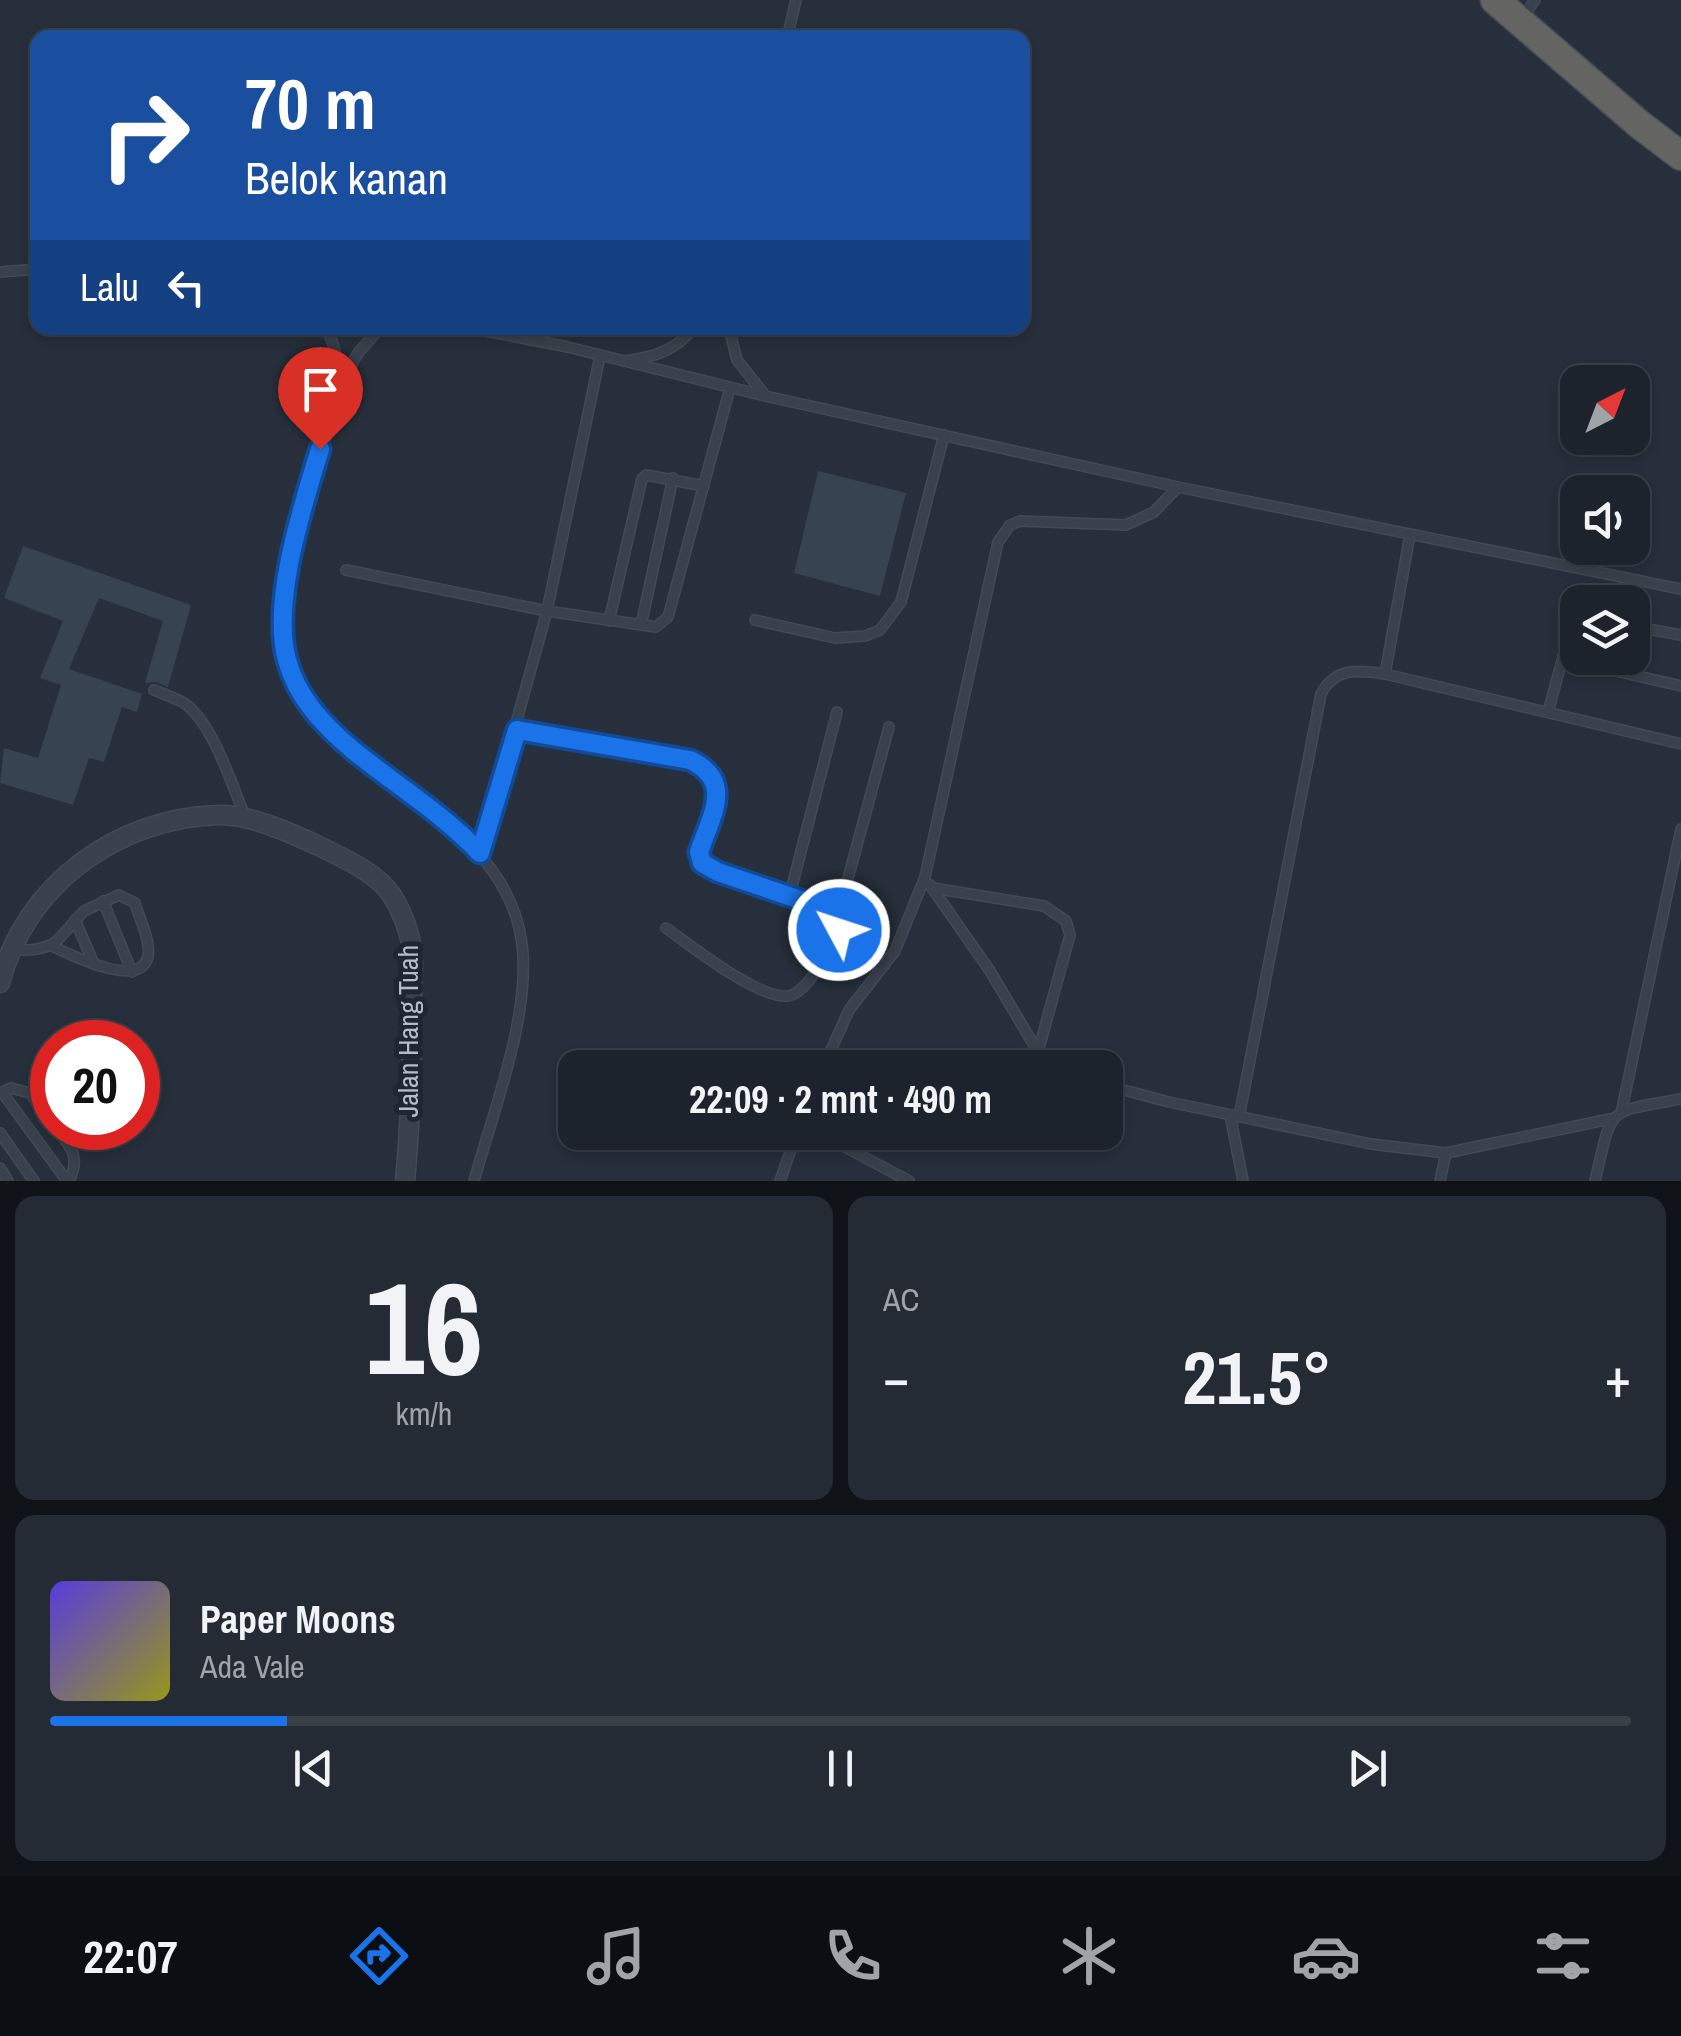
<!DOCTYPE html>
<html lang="id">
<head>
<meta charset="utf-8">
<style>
	:root { --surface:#1c232c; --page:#252b34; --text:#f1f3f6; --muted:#a0a4a9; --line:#3a4048; --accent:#1a73e8 }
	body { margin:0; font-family:"Archivo Narrow",sans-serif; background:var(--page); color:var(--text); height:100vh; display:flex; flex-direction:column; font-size:38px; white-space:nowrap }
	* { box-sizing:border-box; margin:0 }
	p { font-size:32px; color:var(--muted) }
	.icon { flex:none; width:55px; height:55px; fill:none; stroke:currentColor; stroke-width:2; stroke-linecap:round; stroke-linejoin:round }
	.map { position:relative; height:1181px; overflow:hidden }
	.drawer { display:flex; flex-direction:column; gap:15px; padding:15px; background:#0f1318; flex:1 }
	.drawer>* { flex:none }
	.banner { position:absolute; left:30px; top:30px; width:1000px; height:305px; border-radius:20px; box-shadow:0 5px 15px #0003,0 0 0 2px var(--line); background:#1a4fa0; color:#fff; overflow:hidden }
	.needle { width:65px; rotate:42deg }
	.controls { position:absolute; left:1560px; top:365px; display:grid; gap:20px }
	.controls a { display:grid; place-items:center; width:90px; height:90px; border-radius:20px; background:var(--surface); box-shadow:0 5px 15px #0003,0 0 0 2px var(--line); font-size:50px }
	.speed { position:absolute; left:30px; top:1020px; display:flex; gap:20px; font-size:50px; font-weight:700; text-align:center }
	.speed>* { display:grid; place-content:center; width:130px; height:130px; border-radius:50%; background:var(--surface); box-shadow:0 5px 15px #0003,0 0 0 2px var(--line); line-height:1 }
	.speed .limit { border:15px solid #d22; background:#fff; color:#111 }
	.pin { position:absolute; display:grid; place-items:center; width:85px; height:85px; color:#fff; margin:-102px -42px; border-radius:50% 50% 50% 0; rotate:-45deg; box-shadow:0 0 10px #0007 }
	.pin .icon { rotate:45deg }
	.me { position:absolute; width:110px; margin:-55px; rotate:310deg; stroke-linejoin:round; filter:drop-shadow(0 0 8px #0008) }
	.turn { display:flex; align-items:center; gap:35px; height:210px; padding:0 50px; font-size:45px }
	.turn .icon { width:130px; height:130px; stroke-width:2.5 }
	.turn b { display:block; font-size:70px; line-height:85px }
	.then { display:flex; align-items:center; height:95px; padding:0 50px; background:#0003; gap:20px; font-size:38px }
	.big { font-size:75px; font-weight:700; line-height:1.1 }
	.drawer .tile { flex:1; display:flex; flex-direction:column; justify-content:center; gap:15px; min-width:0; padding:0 35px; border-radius:20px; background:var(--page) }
	.drawer .dial { align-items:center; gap:0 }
	.dial b { font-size:130px; line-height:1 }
	.song { display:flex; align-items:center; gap:30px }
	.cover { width:120px; height:120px; border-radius:15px; background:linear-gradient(135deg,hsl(250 70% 55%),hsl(60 70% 35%)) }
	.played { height:10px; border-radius:5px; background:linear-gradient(90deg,var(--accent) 15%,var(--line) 15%) }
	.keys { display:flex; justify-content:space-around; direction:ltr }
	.heat { display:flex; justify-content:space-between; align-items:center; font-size:55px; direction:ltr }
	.drawer .tiles { flex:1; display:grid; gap:15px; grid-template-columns:1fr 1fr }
	.tile:last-child { grid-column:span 2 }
	.trip { position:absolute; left:558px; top:1050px; width:565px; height:100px; border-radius:20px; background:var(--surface); box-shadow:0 5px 15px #0003,0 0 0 2px var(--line); font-weight:700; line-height:100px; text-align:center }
	.menu { display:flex; height:160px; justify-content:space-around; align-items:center; background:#0b0e12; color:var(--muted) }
	.menu .icon { width:70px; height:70px }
	.menu .current { color:var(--accent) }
	.menu b { font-size:45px; color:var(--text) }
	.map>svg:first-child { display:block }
</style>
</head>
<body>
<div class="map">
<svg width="1681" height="1181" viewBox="0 0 1681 1181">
	<rect width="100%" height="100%" fill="#262f3b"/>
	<g fill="#384352">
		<path d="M818 471 906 493 880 596 794 573Z"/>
		<path d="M23 546 191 605 168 687 156 682 145 683 163 621 99 598 69 669 142 694 137 712 122 707 104 762 89 758 73 805 0 783 4 748 38 758 61 685 40 678 63 621 4 598Z"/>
	</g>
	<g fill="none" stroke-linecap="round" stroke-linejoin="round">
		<g stroke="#424a55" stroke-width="12">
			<g id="service">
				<path d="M1522 18 1535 0"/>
				<path d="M787 38 796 0"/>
				<path d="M0 272 38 269"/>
				<path d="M326 328C356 380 319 450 304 503 290 550 279 603 285 652 299 769 505 802 522 944 531 1015 493 1112 474 1181"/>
				<path d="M470 328 568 347 765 396 1178 487 1681 589"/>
				<path d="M729 328 737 360 764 394"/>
				<path d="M625 361C654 357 675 351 694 328"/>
				<path d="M340 385 358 353 380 328"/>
				<path d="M346 570 547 611 656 627 668 617 730 388"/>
				<path d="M755 620 835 638 865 636 880 630 901 602 944 435"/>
				<path d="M609 621 642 479 646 475 704 486"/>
				<path d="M641 625 673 478"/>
				<path d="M1632 626 1681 635"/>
				<path d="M1563 659 1681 686"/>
				<path d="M1385 674 1410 535"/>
				<path d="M154 690C164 694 175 698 184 703 213 723 231 783 245 816"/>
				<path d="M1548 712 1572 624 1578 619"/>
				<path d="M517 730 690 760C735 781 711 816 699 852L702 863 719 872 833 911 841 922C838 934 831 945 825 957 818 969 803 994 788 996 758 999 691 946 666 928"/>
				<path d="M480 853 547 611 600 356"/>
				<path d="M930 885 990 971 1038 1052 1055 1068"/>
				<path d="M933 888 1044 906 1066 921 1070 935 1038 1052"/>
				<path d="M789 898 837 712"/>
				<path d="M103 901 132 972"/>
				<path d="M838 915 889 727"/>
				<path d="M75 920 94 964"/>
				<path d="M11 950C28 950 41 951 56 942L84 911 119 895 135 903C139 918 151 941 148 956 141 991 69 954 50 945"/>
				<path d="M823 1068 849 1010 895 951 925 877 998 542 1010 525 1020 521 1126 525 1154 512 1178 487"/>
				<path d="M1105 1085 1169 1102 1371 1144 1446 1153 1610 1119"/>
				<path d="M2 1092 67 1181"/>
				<path d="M0 1093 11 1088 30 1093 52 1123"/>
				<path d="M1622 1109 1681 829"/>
				<path d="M1230 1115 1243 1181"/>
				<path d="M1239 1117 1321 694C1335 667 1358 670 1385 674L1681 744"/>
				<path d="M56 1128C71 1147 81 1157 69 1181"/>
				<path d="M817 1132 909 1181"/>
				<path d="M0 1133 34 1181"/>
				<path d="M855 1152 873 1132"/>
				<path d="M0 1168 8 1181"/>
				<path d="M780 1181 797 1132"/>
				<path d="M1440 1181 1446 1153"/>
				<path d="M1595 1181C1613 1105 1604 1113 1681 1099"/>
			</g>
		</g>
		<g stroke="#424a55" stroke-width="21">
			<path id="minor" d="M0 983C25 885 117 818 218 815 249 814 291 833 319 846 344 859 377 872 393 897 400 909 407 925 410 939 415 957 412 980 412 999 412 1060 411 1120 405 1181"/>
		</g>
		<g stroke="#444c57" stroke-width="31">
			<path id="trunk" d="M1495 0 1639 124 1681 156"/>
		</g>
		<use href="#service" stroke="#39414c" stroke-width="9"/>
		<use href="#minor" stroke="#39414c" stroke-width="18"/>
		<use href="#trunk" stroke="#646462" stroke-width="28"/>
	</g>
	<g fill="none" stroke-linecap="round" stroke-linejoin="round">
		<g stroke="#114b97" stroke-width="25">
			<path id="route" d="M320 449C303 505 271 602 287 660 297 698 325 727 354 751 396 785 443 814 480 853L517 730 690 760C735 781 711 816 699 852L702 863 718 872 833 911 841 918 839 930"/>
		</g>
		<use href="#route" stroke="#1a73e8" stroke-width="18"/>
	</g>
	<g text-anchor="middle" stroke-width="10" stroke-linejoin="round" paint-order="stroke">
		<g font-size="28" fill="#b5bcc7" stroke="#1e2631">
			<text transform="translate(408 1031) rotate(-90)" y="10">Jalan Hang Tuah</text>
		</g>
	</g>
</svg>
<div class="controls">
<a><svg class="needle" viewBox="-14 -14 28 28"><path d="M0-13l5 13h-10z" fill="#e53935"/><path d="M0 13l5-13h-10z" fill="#a0a4a9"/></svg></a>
<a><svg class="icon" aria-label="sound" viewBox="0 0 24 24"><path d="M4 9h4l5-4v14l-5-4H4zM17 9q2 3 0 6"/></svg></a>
<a><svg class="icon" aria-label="layers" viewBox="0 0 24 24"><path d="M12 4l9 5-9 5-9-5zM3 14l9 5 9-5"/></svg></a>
</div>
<div class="speed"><div class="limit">20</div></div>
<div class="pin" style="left:320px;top:449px;background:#d93025"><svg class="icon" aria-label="arrive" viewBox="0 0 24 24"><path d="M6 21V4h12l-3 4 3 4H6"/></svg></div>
<svg class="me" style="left:839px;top:930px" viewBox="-20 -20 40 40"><circle r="17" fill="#1a73e8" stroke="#fff" stroke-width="3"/><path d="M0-11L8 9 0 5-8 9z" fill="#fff"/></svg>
<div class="trip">22:09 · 2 mnt · 490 m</div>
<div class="banner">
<div class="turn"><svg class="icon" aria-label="right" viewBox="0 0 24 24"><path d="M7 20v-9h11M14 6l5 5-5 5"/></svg><div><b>70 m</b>Belok kanan</div></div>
<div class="then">Lalu<svg class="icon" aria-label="left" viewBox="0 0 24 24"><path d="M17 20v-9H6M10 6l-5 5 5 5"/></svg></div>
</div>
</div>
<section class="drawer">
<div class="tiles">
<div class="tile dial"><b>16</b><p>km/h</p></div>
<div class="tile"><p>AC</p>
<div class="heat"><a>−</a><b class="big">21.5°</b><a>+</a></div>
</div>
<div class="tile">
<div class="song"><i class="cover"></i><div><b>Paper Moons</b><p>Ada Vale</p></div></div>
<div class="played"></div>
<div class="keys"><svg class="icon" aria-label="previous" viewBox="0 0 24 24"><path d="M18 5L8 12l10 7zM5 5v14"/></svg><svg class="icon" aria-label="pause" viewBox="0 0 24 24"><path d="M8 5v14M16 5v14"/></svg><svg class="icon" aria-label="next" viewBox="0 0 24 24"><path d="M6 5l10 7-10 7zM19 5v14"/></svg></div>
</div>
</div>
</section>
<nav class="menu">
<b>22:07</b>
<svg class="icon current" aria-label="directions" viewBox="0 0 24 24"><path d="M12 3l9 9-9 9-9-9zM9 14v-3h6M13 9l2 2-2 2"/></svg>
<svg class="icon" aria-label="music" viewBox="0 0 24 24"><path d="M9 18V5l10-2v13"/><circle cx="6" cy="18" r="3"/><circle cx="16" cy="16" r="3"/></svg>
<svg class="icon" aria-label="phone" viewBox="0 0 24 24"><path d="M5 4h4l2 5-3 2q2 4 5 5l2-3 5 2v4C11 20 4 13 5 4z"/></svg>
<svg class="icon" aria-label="climate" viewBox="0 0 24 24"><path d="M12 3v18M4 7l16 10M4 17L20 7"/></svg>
<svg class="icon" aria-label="car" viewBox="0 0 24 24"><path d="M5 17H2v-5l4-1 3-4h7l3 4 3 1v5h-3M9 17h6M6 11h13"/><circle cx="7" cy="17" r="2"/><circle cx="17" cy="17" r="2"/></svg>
<svg class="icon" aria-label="filters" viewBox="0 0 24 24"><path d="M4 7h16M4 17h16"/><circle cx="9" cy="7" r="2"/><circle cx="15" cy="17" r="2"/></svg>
</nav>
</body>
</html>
